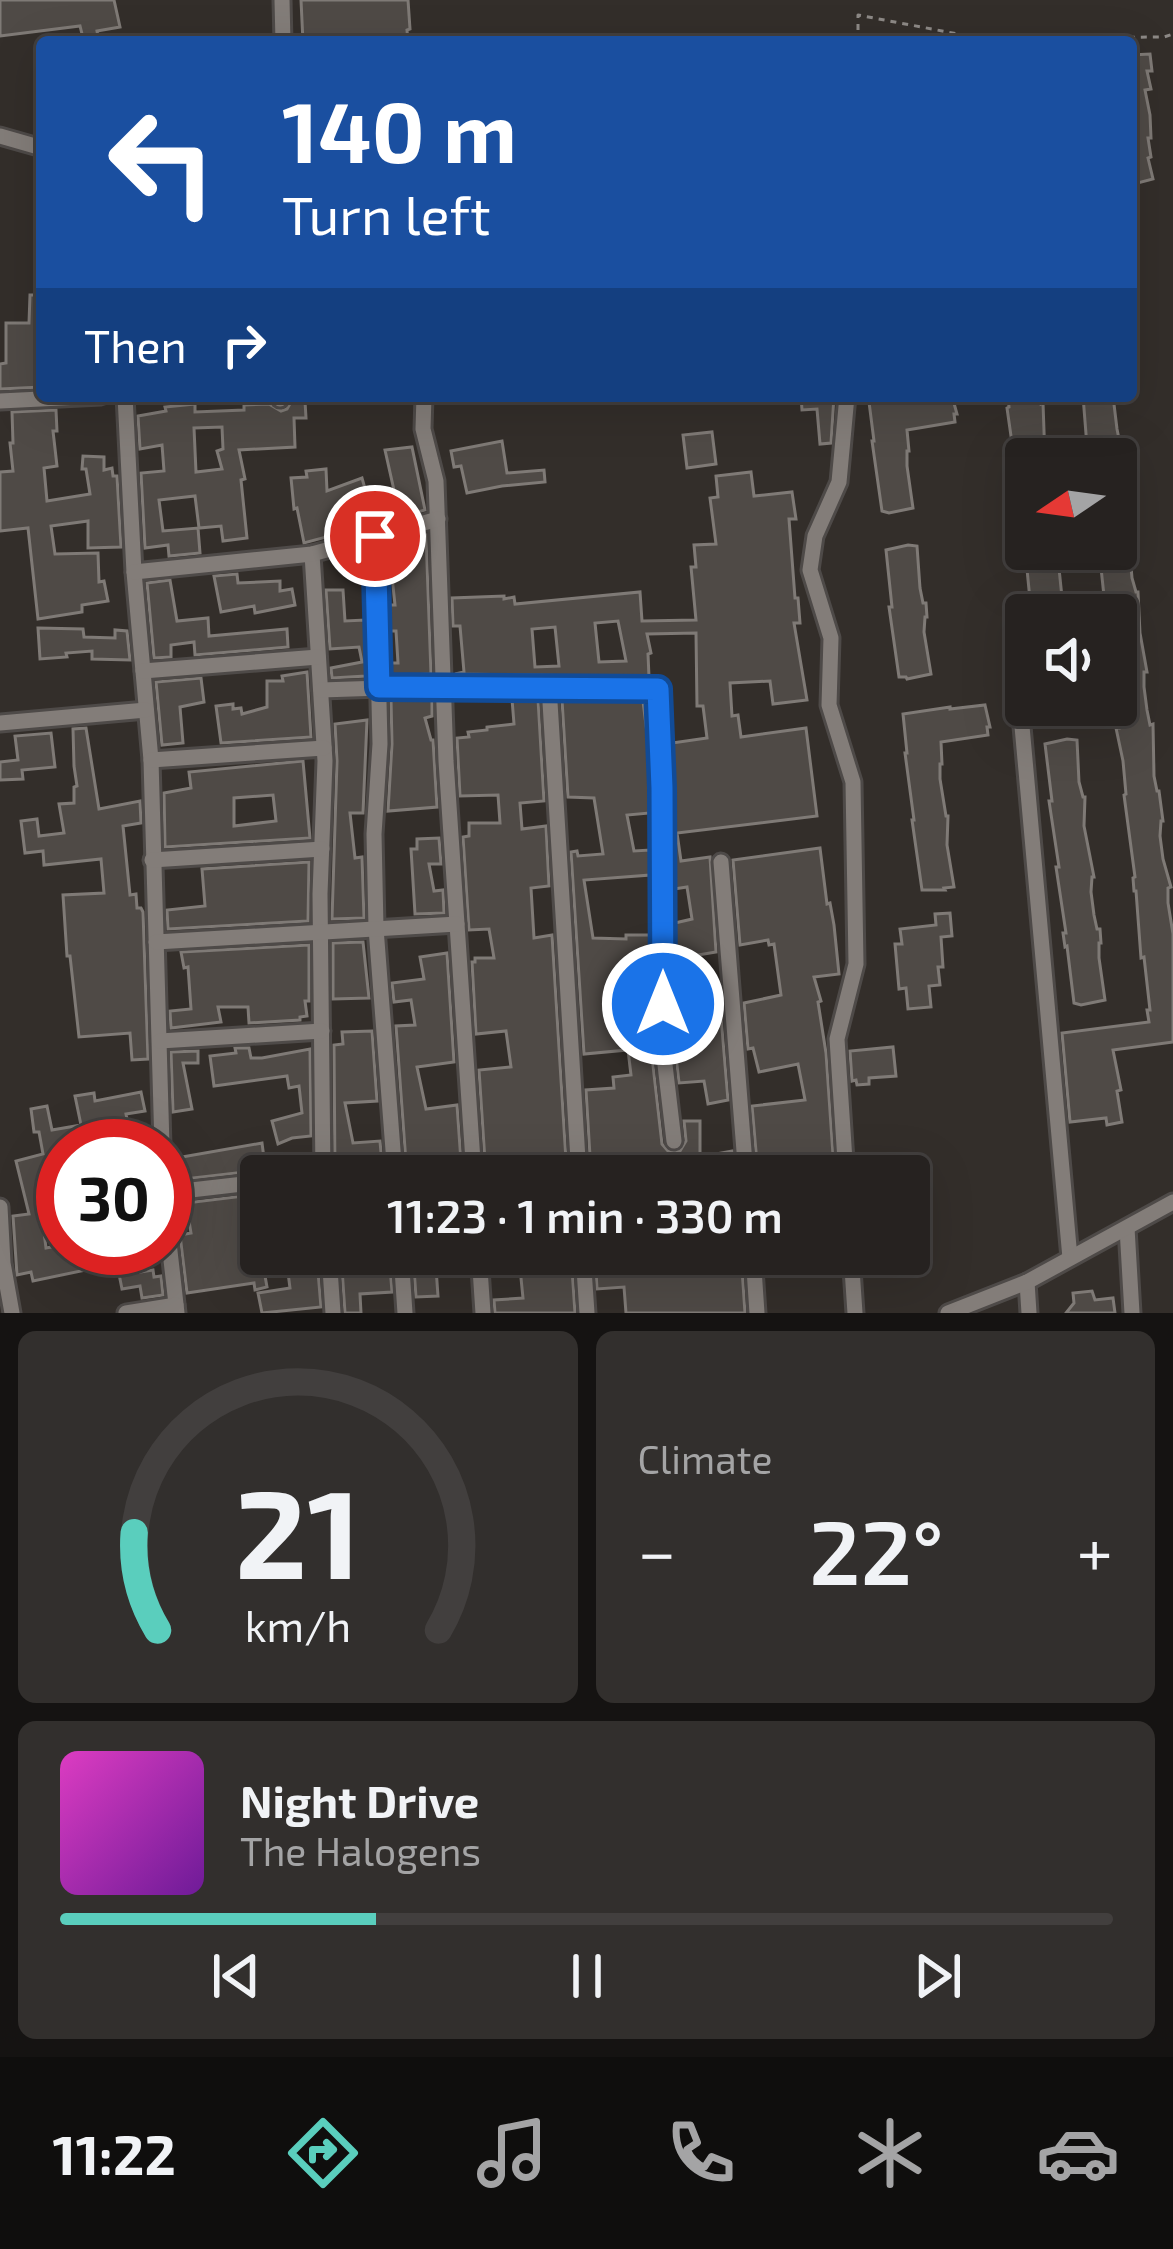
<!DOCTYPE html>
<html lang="en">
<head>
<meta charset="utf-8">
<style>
	:root { --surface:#262220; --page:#322f2d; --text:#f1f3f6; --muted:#a4a4a5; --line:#423f3e; --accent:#5acebd }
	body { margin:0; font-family:"Exo 2",sans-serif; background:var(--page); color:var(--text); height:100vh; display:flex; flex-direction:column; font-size:45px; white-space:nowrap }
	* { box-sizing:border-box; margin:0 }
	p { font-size:39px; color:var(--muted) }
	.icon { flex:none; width:66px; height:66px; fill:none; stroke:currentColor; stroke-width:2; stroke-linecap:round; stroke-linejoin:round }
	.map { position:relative; height:1313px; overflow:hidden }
	.side { display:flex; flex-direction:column; gap:18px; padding:18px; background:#151312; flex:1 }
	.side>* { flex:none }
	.banner { position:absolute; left:36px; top:36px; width:1101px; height:366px; border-radius:12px; box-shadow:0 12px 48px #0002,0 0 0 3px var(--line); background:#1a4fa0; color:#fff; overflow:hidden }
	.needle { width:78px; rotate:257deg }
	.tools { position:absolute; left:1005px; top:438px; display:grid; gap:24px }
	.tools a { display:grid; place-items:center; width:132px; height:132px; border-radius:12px; background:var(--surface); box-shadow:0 12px 48px #0002,0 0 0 3px var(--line); font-size:60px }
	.speed { position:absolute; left:36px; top:1119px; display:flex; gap:24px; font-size:60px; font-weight:700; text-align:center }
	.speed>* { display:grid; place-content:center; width:156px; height:156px; border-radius:50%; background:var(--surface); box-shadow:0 12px 48px #0002,0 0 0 3px var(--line); line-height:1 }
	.speed .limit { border:18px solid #d22; background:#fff; color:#111 }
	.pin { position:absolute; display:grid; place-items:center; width:102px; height:102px; color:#fff; margin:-51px; border:6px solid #fff; border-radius:50%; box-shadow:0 3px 12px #0007 }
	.me { position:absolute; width:132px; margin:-66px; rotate:0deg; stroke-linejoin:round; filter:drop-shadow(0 0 9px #0008) }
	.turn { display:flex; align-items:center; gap:42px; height:252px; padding:0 48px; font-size:54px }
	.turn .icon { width:156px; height:156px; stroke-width:2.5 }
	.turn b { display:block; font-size:84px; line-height:102px }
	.then { display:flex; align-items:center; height:114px; padding:0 48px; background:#0003; gap:24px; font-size:45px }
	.big { font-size:90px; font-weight:600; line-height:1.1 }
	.side .card { flex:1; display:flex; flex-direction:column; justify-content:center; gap:18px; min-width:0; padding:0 42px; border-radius:18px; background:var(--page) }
	.side .dial { align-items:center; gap:0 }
	.dial svg { height:312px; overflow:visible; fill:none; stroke:var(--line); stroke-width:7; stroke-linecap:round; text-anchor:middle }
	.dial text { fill:var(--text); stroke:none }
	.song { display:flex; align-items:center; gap:36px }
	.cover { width:144px; height:144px; border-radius:18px; background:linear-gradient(135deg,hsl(310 70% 55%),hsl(280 70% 35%)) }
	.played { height:12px; border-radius:6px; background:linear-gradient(90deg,var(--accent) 30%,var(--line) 30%) }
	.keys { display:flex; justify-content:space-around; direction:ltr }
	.heat { display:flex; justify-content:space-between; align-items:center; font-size:66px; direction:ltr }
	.side .tiles { flex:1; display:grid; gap:18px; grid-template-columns:1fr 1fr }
	.card:last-child { grid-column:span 2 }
	.trip { position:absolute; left:240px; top:1155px; width:690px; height:120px; border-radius:12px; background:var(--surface); box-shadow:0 12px 48px #0002,0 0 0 3px var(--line); font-weight:600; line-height:120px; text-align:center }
	.menu { display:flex; height:192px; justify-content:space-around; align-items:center; background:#0f0e0d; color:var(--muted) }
	.menu .icon { width:84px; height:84px }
	.menu .current { color:var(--accent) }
	.menu b { font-size:54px; color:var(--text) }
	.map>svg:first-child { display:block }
</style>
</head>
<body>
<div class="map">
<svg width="1173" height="1313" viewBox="0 0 1173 1313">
	<rect width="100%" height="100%" fill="#332e2a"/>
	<g fill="#4f4a46" stroke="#7f7a76" stroke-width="3" fill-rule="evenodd">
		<path d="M0 0H114L120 27 97 31 99 42H84L80 26 0 36Z"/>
		<path d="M301 0H408L410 29 407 30 408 42H303Z"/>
		<path d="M1150 54 1152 71H1147L1151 89 1145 90 1150 115 1151 138H1148L1151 157 1148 158 1153 179 1134 184 1131 167 1137 165 1131 119V55Z"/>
		<path d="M30 295H42V387L0 389V364L6 363V323H29Z"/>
		<path d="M801 396H834L831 443 820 444 817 409 802 410Z"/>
		<path d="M904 396H952L957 414H954L955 422 907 430 909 451H907V466L913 508 889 513 882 511 872 441H874L869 402 904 398Z"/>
		<path d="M1008 396H1040L1041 404 1043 403 1045 459H1026V485H1018L1007 408 1009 407Z"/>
		<path d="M1083 396H1113L1117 429 1120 444 1123 443 1124 457 1122 459H1088Z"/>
		<path d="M305 401 306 418H294L295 447 239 450 245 479 241 480 247 538 223 541 221 526 199 528 195 496 159 500 163 531 198 528 200 553 169 556 168 545 145 548 141 473 164 471 162 445 140 449 138 416 166 411 165 407 195 404V412L244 410V405L269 404 281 411 287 409 291 402ZM222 427 223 449 217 451 222 469 196 472 194 428Z"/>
		<path d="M56 410 57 431H53L57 466 44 468 47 501 90 494 86 469H82L83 456 104 457V470L112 468 113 476H117L121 547 88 548V521L51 526 55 554 98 553 99 582 104 581 108 601 82 605V612L38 619 28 528 0 531V472L13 471 10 443H13L12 412Z"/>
		<path d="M712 432 716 464 687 468 683 435Z"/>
		<path d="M502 441 507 473 544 470 545 482 502 486 467 493 461 466 454 467 451 451Z"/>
		<path d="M412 447 425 510 400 517 385 450Z"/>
		<path d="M326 469 327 491 362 478 375 524 304 543 297 508 294 509 291 478 307 477 306 471Z"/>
		<path d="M751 472 754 496 792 492 796 519H789L795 598H798L800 623H794L807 700 773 704 770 681 730 683 732 716 738 715 741 737 806 728 817 816 677 833 681 861 710 857 716 952 692 956 695 995 719 993 728 1100 708 1104 704 1081 679 1083 675 1047V923L692 919 687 887 674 889 672 743 707 738 703 706H697L696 633 647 634 651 653 648 654 649 677 455 674 464 672 460 626H453L452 598 504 596V599L514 597 515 604 640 592 642 621 696 620 691 567H696L694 545 716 544 710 498 718 497 716 476ZM618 621 626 661 599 662 595 623ZM555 627 559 666 535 667 532 629Z"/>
		<path d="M1116 478H1124L1129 510 1133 540H1130V555L1132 578 1136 592H1138L1140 633 1147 672H1144V687L1147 710 1150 725 1153 724 1154 776 1157 791H1159L1163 821H1161L1160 836 1163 859 1171 887 1168 888V903L1173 934V1042L1113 1050 1121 1090 1117 1091 1122 1122 1107 1125 1106 1118 1070 1122 1062 1033 1149 1022 1147 1010H1150L1144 957 1141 958 1136 891H1134L1133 878 1135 877 1124 795 1126 794 1123 761 1116 728H1119L1116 704V615H1106L1102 596H1104L1099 549H1116Z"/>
		<path d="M426 535 431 674 390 676V663H398L396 631H389V605H395L391 567H388L387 546Z"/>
		<path d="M908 545 917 546 920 588 923 603H926L927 617H925L924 632 931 674 907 679 906 677H899L889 607H892L886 550Z"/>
		<path d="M1025 549H1057L1063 607 1054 608V610H1031Z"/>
		<path d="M237 574 238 583 280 581V591L292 589 295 605 255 613 254 606 221 612 214 576Z"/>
		<path d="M170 580 177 621 208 618 209 636 287 629 288 647 195 655 194 642 171 645V657L154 658 147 583Z"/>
		<path d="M326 590H343L345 621 365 620 366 676 332 678 331 668 362 662 359 647 330 649Z"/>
		<path d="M38 628 83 629 84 637 115 638V630L127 631 130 660 92 659V651L66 653 67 657 40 659Z"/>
		<path d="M307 672 311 737 221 743 216 706 233 704V709L241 708 242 714 267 707V681H283L282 676Z"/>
		<path d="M201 678 204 702 180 707 183 743 162 745 156 682Z"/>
		<path d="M432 698V716L425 718 431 740H433L437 807 388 811 392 744 391 700Z"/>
		<path d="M512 699H538L544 801 520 803 522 829 546 826 549 886 531 888 534 938 552 935 567 1176H539L536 1155 512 1158 513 1176H487L485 1161 479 1070 511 1067 506 1031 476 1034 472 962H475V958H494L489 929 469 930 463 837 469 836V823H500L498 795 460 796 457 738 469 737 468 732 487 730V727L514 724Z"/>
		<path d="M562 700 643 701 648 741 650 813 627 815 634 851 650 850V875L584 880 593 938 626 939V935H651V1048L662 1144 668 1151H680L686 1141 684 1121H700V1157L732 1151 734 1176H646L644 1157 618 1162 621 1176H601L597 1154 590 1156 586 1090 614 1088 613 1077 631 1075 628 1050 584 1054 571 852 577 851 578 856 603 854 594 798 568 797Z"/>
		<path d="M985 705 990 727H987L988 735 941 742 942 764H940V779L946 816H948L947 845 954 887 944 888 945 890H922L912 820H914L905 753H907L903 714 950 707V709Z"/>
		<path d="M367 720 363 813H350L355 858 362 857 364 918 332 919 337 761 335 724Z"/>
		<path d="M86 728 99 809 140 801 141 823 123 826 130 895 136 894 137 908H141L143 912 148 1059 132 1060 130 1033 79 1037 70 956H67L63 895 104 893 101 859 44 865 43 851 25 853 21 821 37 819 39 836 64 833 59 804 74 803V787L77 786 74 766 73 729Z"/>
		<path d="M51 733 55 767 22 770 23 779 0 780V762L18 760 15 736Z"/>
		<path d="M1067 739 1077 740 1079 782 1083 797H1085L1084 826 1094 877H1092L1091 892 1094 915 1097 929H1100L1101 943H1099V958L1105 1000 1081 1005 1074 1003 1067 946 1065 947 1063 933H1066L1056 867H1059L1049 801H1052L1045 744Z"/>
		<path d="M303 761 310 838 165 847 164 793 191 788 189 772ZM273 795 276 821 234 826V798Z"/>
		<path d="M439 838 441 864H429L434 891 443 890 444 913 415 914 411 849H417V839Z"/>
		<path d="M820 848 827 904 830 903 834 925 839 974 814 977 821 1001 818 1002 826 1053 833 1155 783 1162V1158L757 1163 752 1106 805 1100 798 1064 759 1072 753 1048 748 1049 744 1003 781 995 774 944 769 945 768 940 740 945 733 860Z"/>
		<path d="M309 862 308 921 168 929 167 910 205 906 202 869Z"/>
		<path d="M950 913 952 936 941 937 943 967H938L940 985 929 986 931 1007 908 1009 906 988 899 989 895 944H902L900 929 936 925 935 914Z"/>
		<path d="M363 942 369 998 333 999V943Z"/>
		<path d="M309 945V1001H305L307 1016 300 1017V1020L249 1023 248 1007H218L221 1022 171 1028 170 1011 191 1009 188 967 184 968 181 952Z"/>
		<path d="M447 953 454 1062 417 1067 426 1109 457 1105 462 1176H407L396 1026 415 1025 411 1000 394 1002 392 983 424 979 420 957Z"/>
		<path d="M372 1031 377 1101 345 1103 353 1143 380 1141 383 1176H335L334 1045 343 1044 342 1032Z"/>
		<path d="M893 1047 896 1076 869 1078V1084L857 1085 856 1080 852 1081 850 1051Z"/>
		<path d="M235 1048H249L251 1058H262L310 1049 311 1136 292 1138 278 1144 272 1121 302 1113 299 1086 289 1088 287 1076 214 1086 210 1056 236 1053Z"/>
		<path d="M198 1051V1063H183L192 1109 173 1112 171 1052Z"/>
		<path d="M141 1092 145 1111 126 1114 131 1138 106 1143 107 1146H63V1186L39 1192 46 1248 63 1245V1248H96L100 1267 33 1281 31 1272 17 1275 13 1216 29 1214 16 1161 43 1154 39 1132H34L31 1109 47 1106 52 1130 81 1125 75 1096 94 1093 95 1101Z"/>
		<path d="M262 1143 265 1166 254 1168V1171L167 1181 165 1160Z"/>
		<path d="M261 1194V1254L267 1287 255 1290 254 1283 187 1293 180 1235 191 1233 186 1203Z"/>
		<path d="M341 1254H389L392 1292 360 1294 361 1313H345Z"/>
		<path d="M413 1254H435L438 1296 416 1297Z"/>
		<path d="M571 1254 575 1313H495L494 1300 523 1298 520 1268 546 1266 545 1257Z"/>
		<path d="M595 1254H601V1261L625 1259 626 1269 652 1266 650 1254H741L745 1313H626L624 1287 597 1289Z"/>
		<path d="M137 1260 140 1272 153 1270 154 1277 161 1276 163 1295 142 1298 140 1286 122 1289 117 1264Z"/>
		<path d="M317 1260 321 1307 262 1313 258 1293 290 1288 287 1265Z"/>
		<path d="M1092 1291 1095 1300 1113 1298 1115 1313H1066L1074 1303 1073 1293Z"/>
	</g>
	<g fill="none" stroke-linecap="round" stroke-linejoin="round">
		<g stroke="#4e4a48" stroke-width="21">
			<g id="minor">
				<path d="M282 0 283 42"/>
				<path d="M0 136 42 148"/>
				<path d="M125 396 134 572 151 760 162 1146"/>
				<path d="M424 396 423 429 436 481 446 761 474 1176"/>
				<path d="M280 399V396"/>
				<path d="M0 401 101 396"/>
				<path d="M375 536 380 744 374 834 376 928 395 1176"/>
				<path d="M312 554 325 761 320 894 323 1176"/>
				<path d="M134 572 312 554 438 519"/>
				<path d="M143 671 318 657"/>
				<path d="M1018 682 1070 1258"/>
				<path d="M549 686 579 1176"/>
				<path d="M321 690 443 686 658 689 662 788 663 1048 674 1141"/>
				<path d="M0 723 146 710"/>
				<path d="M151 760 324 748"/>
				<path d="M152 860 322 849"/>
				<path d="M721 862 746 1176"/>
				<path d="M156 942 457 924"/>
				<path d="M160 1041 322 1031"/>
				<path d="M846 1176 837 1039 856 964 853 782 829 705 831 638 810 570 815 536 839 482 847 396"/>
				<path d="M165 1193 261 1182"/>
				<path d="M0 1207 3 1263 12 1313"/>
				<path d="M165 1207 177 1313"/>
				<path d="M1127 1228 1132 1313"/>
				<path d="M329 1254 333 1313"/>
				<path d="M401 1254 405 1313"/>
				<path d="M479 1254 483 1313"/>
				<path d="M583 1254 587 1313"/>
				<path d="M753 1254 757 1313"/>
				<path d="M851 1254 855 1313"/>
				<path d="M1027 1282 1029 1313"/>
				<path d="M126 1313 176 1305"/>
				<path d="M948 1313 1027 1282 1173 1202"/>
			</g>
		</g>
		<path stroke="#8d8986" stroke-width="3" stroke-dasharray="6 6" stroke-linecap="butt" d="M858 42V15L979 38 1164 37 1173 34"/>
		<use href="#minor" stroke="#837d79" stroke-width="15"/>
	</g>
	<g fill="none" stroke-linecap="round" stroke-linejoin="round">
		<g stroke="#114b97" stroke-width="30">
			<path id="route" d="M375 536 379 687 658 689 662 788 663 1004"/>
		</g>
		<use href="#route" stroke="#1a73e8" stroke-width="21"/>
	</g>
</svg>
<div class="tools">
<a><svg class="needle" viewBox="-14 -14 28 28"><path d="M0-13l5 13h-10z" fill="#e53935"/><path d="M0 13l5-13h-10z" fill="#a4a4a5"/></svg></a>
<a><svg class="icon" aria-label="sound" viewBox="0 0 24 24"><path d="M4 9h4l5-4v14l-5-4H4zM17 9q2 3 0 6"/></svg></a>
</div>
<div class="speed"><div class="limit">30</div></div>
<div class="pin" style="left:375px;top:536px;background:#d93025"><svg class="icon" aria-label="arrive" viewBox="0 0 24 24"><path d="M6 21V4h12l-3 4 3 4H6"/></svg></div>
<svg class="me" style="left:663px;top:1004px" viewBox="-20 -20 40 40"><circle r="17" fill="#1a73e8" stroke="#fff" stroke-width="3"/><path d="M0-11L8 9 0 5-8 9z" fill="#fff"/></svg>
<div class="trip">11:23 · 1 min · 330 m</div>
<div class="banner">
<div class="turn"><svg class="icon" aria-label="left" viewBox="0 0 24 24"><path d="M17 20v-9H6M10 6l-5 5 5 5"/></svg><div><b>140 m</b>Turn left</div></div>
<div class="then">Then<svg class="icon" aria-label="right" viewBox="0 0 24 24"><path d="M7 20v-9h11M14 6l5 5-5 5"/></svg></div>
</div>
</div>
<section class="side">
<div class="tiles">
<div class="card dial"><svg viewBox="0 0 100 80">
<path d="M14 69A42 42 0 1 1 86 69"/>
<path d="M14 69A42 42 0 0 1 8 44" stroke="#5acebd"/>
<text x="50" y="56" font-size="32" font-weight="700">21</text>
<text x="50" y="72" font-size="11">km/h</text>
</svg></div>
<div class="card"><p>Climate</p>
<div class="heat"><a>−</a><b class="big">22°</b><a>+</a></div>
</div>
<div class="card">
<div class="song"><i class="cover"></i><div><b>Night Drive</b><p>The Halogens</p></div></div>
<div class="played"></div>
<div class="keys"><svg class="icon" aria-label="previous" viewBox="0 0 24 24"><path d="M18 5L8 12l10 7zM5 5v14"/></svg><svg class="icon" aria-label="pause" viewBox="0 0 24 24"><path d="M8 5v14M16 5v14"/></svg><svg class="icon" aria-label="next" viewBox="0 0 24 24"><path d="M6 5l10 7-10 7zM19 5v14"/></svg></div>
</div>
</div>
</section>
<nav class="menu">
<b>11:22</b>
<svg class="icon current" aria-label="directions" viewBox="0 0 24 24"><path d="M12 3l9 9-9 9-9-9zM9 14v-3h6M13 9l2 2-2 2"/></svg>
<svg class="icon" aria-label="music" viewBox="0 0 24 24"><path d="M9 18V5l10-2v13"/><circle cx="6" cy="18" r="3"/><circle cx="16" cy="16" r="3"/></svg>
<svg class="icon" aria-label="phone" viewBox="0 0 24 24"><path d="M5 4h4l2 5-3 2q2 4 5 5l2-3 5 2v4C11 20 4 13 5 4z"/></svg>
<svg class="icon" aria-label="climate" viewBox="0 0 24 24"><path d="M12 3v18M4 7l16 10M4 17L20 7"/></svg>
<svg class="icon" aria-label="car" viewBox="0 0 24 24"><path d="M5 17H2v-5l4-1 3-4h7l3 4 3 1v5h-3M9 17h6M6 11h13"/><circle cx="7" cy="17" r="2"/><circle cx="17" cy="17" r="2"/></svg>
</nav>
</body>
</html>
